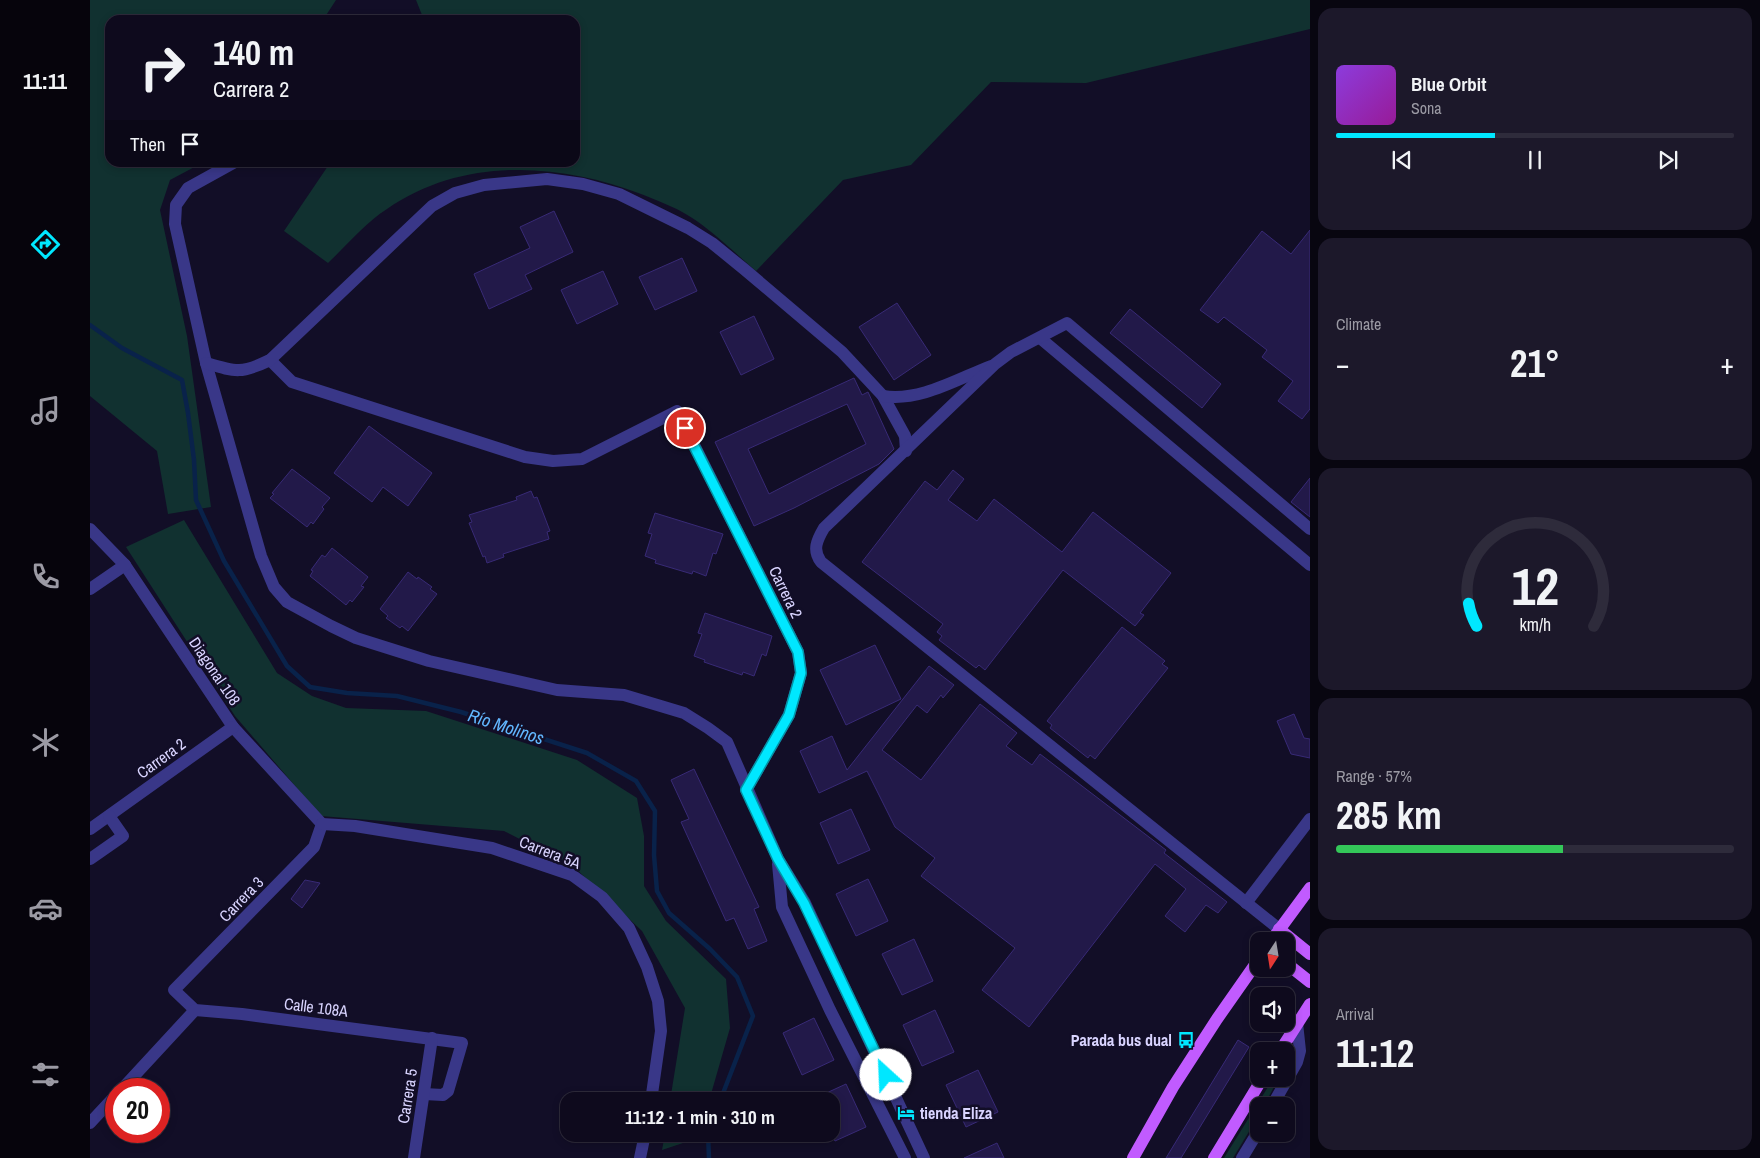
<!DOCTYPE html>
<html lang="en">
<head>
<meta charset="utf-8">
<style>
	:root { --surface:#0e0a1d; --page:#1c182a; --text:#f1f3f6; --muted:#9b9aa4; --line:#2e2b3b; --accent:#00e7ff }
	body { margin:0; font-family:"Archivo Narrow",sans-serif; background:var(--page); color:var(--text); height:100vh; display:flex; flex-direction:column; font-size:19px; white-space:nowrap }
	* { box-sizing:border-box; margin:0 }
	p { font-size:16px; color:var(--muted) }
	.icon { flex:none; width:28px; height:28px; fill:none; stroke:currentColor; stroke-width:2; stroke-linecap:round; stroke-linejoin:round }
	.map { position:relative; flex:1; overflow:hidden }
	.panel { display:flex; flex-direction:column; gap:8px; padding:8px; background:#080610; width:450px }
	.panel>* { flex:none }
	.banner { position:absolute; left:15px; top:15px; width:475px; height:152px; border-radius:15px; box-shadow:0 2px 8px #0003,0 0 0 1px var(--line); background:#0e0a1d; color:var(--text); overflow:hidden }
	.needle { width:32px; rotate:192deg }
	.controls { position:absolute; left:1160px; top:932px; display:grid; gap:10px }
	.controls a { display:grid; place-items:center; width:45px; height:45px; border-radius:10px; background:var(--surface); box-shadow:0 2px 8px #0003,0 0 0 1px var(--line); font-size:25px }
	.speed { position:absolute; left:15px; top:1078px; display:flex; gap:10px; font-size:25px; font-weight:700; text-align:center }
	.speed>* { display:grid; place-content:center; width:65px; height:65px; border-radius:50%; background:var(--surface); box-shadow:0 2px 8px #0003,0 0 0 1px var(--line); line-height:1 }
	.speed .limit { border:8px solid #d22; background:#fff; color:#111 }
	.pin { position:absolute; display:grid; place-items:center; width:42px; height:42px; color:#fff; margin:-21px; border:2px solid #fff; border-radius:50%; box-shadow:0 1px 5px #0007 }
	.me { position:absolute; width:55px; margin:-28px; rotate:335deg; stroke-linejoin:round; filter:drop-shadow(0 0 4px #0008) }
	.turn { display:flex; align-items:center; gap:18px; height:105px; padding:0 25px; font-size:22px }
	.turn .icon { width:65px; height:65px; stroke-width:2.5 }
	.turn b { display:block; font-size:35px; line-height:42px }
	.then { display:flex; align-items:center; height:48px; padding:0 25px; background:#0003; gap:10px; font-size:19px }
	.big { font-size:38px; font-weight:800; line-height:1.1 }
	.panel .card { flex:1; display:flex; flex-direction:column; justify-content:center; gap:8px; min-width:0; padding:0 18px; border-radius:15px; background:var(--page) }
	.panel .dial { align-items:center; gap:0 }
	.dial svg { height:130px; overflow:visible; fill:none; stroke:var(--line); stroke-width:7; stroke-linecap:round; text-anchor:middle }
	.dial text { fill:var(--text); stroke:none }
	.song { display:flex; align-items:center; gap:15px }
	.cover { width:60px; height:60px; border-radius:8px; background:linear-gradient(135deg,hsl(270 70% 55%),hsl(300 70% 35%)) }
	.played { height:5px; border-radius:2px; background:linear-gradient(90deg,var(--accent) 40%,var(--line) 40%) }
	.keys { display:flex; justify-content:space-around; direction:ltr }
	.heat { display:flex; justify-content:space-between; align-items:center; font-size:28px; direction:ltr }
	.charge { height:8px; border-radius:4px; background:linear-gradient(90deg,#34c759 57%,var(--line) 0) }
	.trip { position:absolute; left:470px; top:1092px; width:280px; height:50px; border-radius:15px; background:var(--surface); box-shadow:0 2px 8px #0003,0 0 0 1px var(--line); font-weight:800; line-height:50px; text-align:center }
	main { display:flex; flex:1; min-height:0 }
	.tab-bar { display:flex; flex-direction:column; width:90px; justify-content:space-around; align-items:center; background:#06040c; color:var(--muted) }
	.tab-bar .icon { width:35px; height:35px }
	.tab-bar .on { color:var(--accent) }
	.tab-bar b { font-size:22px; color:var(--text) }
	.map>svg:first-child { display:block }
</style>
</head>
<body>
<main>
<nav class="tab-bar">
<b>11:11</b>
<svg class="icon on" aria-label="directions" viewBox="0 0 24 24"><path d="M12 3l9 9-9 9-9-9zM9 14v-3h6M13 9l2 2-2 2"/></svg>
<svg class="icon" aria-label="music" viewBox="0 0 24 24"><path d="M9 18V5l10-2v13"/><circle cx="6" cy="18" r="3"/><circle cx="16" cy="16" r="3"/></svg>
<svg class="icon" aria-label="phone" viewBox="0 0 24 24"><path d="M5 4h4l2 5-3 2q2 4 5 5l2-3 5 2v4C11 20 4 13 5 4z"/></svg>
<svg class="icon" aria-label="climate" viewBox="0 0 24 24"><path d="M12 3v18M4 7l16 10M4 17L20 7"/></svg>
<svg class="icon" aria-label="car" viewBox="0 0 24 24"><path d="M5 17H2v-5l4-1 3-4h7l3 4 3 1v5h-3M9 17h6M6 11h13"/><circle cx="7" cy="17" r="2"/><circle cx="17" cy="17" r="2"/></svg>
<svg class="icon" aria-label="filters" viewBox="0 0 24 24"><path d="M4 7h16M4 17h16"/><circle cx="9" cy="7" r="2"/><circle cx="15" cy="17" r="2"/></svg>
</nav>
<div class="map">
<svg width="1220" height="1158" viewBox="0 0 1220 1158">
	<rect width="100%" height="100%" fill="#120e27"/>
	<g fill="#113130">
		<path d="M0 0H246L233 20H20V162L112 163 80 180 70 210 97 336 121 507 78 514 67 451 0 396Z"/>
		<path d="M326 0H1220V29L996 83 901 82 821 165 753 180 666 271C646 254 622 230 599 216 585 207 566 200 551 194 468 162 372 157 297 209 275 223 257 245 238 263L194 231 240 163 485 162V20H334Z"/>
		<path d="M94 520 187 673 222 696 256 708 336 711 487 760 547 798 554 836V886L576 921 636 979 640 1028 619 1101H580L595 1008 552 931 484 867 414 831 231 816 145 716 36 547Z"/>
		<path d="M1183 1079H1188L1174 1106H1169V1115L1143 1158H1134Z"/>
		<path d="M575 1134H609L608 1138 572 1150Z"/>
	</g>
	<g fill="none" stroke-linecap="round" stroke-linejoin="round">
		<g stroke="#09224a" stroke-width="4.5">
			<path d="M0 325 32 348 92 380 98 413 104 460 106 500 134 561 197 666 220 687 257 693 307 696 371 712 497 753 546 781 565 811 564 855 567 891 579 913 620 949 647 977 663 1016 630 1101"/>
			<path d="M618 1134 619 1158"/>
		</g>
	</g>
	<g fill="#221949" stroke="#382a76" fill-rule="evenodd">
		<path d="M464 211 483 252 435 275 442 289 399 309 384 274 440 248 430 227Z"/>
		<path d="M1220 230V409L1212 419 1188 401 1203 381 1172 357 1177 350 1134 317 1128 323 1110 310 1172 231 1201 254Z"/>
		<path d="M592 258 607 291 565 310 549 277Z"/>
		<path d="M513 271 528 304 487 324 471 290Z"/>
		<path d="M807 303 841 355 804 380 769 327Z"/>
		<path d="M1040 309 1131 384 1112 408 1020 333Z"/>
		<path d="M664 316 684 359 651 375 630 332Z"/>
		<path d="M764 378 772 395 778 392 804 449 789 464 704 508 664 526 625 442ZM757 404 776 444 679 494 658 449Z"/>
		<path d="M279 426 342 473 318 506 293 487 282 502 244 473Z"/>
		<path d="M202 469 240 498 232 507 234 509 223 524 221 522 217 527 180 498 184 494 182 493Z"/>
		<path d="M863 470 874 479 858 500 887 521 904 499 972 552 1003 512 1081 573 1050 613 1054 615 1045 626 973 570 895 670 889 665 886 668 849 640 852 636 847 632 853 624 772 562 835 481 847 490Z"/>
		<path d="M1220 478V517L1201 502Z"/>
		<path d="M441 491 444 498 447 497 460 531 457 532 459 539 413 554 414 557 397 563 395 556 393 557 379 523 382 522 379 515 427 500 426 497Z"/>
		<path d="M565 513 633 534 626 554 623 553 616 576 603 571 602 574 565 563 566 560 555 556 562 534 558 533Z"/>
		<path d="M242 548 278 577 271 586 274 587 262 602 260 600 256 605 220 576 223 571 221 570 232 555 235 557Z"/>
		<path d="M318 572 327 579 328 577 342 587 340 589 347 594 318 631 312 626 310 628 296 618 298 616 290 609Z"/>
		<path d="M615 613 682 636 676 656 672 654 664 676 653 672 652 675 614 662 615 660 604 656 612 634 608 633Z"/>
		<path d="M1032 627 1075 661 1072 664 1078 668 1005 759 1000 755 998 758 960 728 962 725 957 721Z"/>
		<path d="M785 645 811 699 756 725 730 670Z"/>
		<path d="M839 666 864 685 853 698 851 695 837 713 827 705 792 750 831 780 890 704 927 733 916 746 942 765 950 754 1076 850 1074 853 1137 902 1128 913 1116 905 1095 932 1075 916 1096 889 1065 864 939 1027 892 990 925 948 831 876 845 858 805 827 777 771 729 793 710 751 742 736 757 770Z"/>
		<path d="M1204 714 1214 738 1220 739V758L1201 754 1187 721Z"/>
		<path d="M604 769 669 907 664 909 677 941 658 949 644 918 636 921 591 822 599 819 581 780Z"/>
		<path d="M761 809 780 850 748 864 730 823Z"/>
		<path d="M778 879 798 921 766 936 746 894Z"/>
		<path d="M215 880 230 883 212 908 201 899Z"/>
		<path d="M824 939 843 981 812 995 792 954Z"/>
		<path d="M845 1010 864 1052 832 1066 813 1025Z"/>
		<path d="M724 1018 744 1060 712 1075 693 1033Z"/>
		<path d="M1148 1040 1159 1047 1091 1158H1076Z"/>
		<path d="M888 1070 908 1112 876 1127 856 1085Z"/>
		<path d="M756 1084 776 1127 745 1141 741 1134V1101H719Z"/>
		<path d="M907 1143 914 1158H874Z"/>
	</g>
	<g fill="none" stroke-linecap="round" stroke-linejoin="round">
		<g stroke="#393788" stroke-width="12">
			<path d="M145 162 98 188 86 205 85 224 116 363 171 556 184 587 197 602 241 626 266 638 339 661 467 690 534 695 594 713 618 728 637 742 688 859 715 903 834 1158"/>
			<path d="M950 338 1220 565"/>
			<path d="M180 360 202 382 435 457 463 461 492 459 587 411 708 652 711 673 699 715 656 790"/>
			<path d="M116 363C146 372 151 374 180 360L342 206 365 193 394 185 457 179 493 184 529 194 598 228 622 243 654 269 752 352 793 396 815 436 816 451"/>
			<path d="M793 396C830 402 867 379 901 366"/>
			<path d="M0 529 35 565 143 727 232 824"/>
			<path d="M0 589 35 565"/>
			<path d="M232 824 224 847 84 990 105 1010 152 1014 372 1043 358 1091 353 1095 334 1094"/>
			<path d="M232 824 265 826 402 848 482 875 512 897 539 928 557 967 568 1001 571 1031 561 1101"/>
			<path d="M0 829 143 727"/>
			<path d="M0 859 33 836 19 816"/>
			<path d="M688 864 692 907 740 1010 815 1158"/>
			<path d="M1156 903 1220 819"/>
			<path d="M1189 929 731 562C722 550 727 540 734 528L905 364 921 352 977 323 1220 529"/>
			<path d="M32 1089 105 1010"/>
			<path d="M1182 1106 1207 1062 1210 1051 1207 1023"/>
			<path d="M0 1123 26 1095"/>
			<path d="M324 1158 342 1038"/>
			<path d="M550 1158 555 1134"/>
			<path d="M1152 1158 1169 1130"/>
		</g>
		<g stroke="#c15bff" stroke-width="12">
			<path d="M1189 929 1220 954"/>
			<path d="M1181 941 1220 888"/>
			<path d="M1196 963 1220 982"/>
			<path d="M1190 1051 1220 1004"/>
			<path d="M1043 1158 1083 1087 1127 1019 1169 959"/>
			<path d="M1124 1158 1172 1079"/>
		</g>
	</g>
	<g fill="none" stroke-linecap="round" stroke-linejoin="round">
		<g stroke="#0096a6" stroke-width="12">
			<path id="route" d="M595 428 708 652 711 673 699 715 656 790 688 859 714 903 796 1075"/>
		</g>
		<use href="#route" stroke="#00e7ff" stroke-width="9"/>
	</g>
	<defs>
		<g id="bus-bare" transform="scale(1.35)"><path d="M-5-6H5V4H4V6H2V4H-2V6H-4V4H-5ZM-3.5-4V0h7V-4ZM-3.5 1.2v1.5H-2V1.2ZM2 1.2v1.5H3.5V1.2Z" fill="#00e7ff" stroke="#120e27" stroke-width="2.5" paint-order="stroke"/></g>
		<g id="hotel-bare" transform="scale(1.35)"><path d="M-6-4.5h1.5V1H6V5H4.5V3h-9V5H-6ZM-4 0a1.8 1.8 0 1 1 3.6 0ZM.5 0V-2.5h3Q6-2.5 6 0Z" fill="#00e7ff" stroke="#120e27" stroke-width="2.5" paint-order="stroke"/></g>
	</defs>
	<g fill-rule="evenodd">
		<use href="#bus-bare" x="1096" y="1040"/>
		<use href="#hotel-bare" x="816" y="1113"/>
	</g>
	<g text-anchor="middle" stroke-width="5" stroke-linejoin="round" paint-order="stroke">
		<g font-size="16" fill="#d9d4ff" stroke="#120e27">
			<text transform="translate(696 592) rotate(64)" y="6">Carrera 2</text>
			<text transform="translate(125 671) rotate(56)" y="6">Diagonal 108</text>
			<text transform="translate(71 758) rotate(-36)" y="6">Carrera 2</text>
			<text transform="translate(460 852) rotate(21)" y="6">Carrera 5A</text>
			<text transform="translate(151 899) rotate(-46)" y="6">Carrera 3</text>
			<text transform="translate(226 1007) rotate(7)" y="6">Calle 108A</text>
			<text transform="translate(317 1096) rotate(-81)" y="6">Carrera 5</text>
		</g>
		<g font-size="16" font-weight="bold" fill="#d9d4ff" stroke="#120e27" text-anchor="end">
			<text x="1082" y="1046">Parada bus dual</text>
			<text x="830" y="1119" text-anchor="start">tienda Eliza</text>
		</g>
		<g font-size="18" font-style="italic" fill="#62b7ff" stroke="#120e27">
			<text transform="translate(416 727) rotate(18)" y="6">Río Molinos</text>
		</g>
	</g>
</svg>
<div class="controls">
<a><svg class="needle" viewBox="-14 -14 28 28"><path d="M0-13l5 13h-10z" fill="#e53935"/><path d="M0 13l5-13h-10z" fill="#9b9aa4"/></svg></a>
<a><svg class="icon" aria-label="sound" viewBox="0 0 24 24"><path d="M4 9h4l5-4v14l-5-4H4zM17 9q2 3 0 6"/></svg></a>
<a>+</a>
<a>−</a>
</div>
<div class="speed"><div class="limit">20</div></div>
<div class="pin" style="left:595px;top:428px;background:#d93025"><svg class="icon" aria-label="arrive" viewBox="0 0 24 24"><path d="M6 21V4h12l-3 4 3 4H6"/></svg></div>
<svg class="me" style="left:796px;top:1075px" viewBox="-20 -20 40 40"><circle r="19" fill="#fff"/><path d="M0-13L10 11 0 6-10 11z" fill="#00e7ff"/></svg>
<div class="trip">11:12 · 1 min · 310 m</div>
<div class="banner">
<div class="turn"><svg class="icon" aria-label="right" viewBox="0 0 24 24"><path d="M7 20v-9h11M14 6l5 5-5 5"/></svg><div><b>140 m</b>Carrera 2</div></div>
<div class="then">Then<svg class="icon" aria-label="arrive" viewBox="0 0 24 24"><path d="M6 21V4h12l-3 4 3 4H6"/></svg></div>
</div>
</div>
<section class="panel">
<div class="card">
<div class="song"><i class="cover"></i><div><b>Blue Orbit</b><p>Sona</p></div></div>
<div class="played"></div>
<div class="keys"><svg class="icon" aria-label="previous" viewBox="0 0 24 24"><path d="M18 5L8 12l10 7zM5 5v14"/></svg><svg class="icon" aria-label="pause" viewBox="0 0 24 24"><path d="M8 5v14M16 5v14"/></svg><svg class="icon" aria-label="next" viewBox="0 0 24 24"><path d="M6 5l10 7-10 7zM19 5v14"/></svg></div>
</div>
<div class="card"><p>Climate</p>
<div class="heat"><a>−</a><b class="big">21°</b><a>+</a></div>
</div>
<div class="card dial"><svg viewBox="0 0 100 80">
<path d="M14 69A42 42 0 1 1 86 69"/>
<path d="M14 69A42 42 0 0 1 9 55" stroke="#00e7ff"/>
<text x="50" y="56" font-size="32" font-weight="700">12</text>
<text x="50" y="72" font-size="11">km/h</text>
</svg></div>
<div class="card"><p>Range · 57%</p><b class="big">285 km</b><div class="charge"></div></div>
<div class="card"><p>Arrival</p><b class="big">11:12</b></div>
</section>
</main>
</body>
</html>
